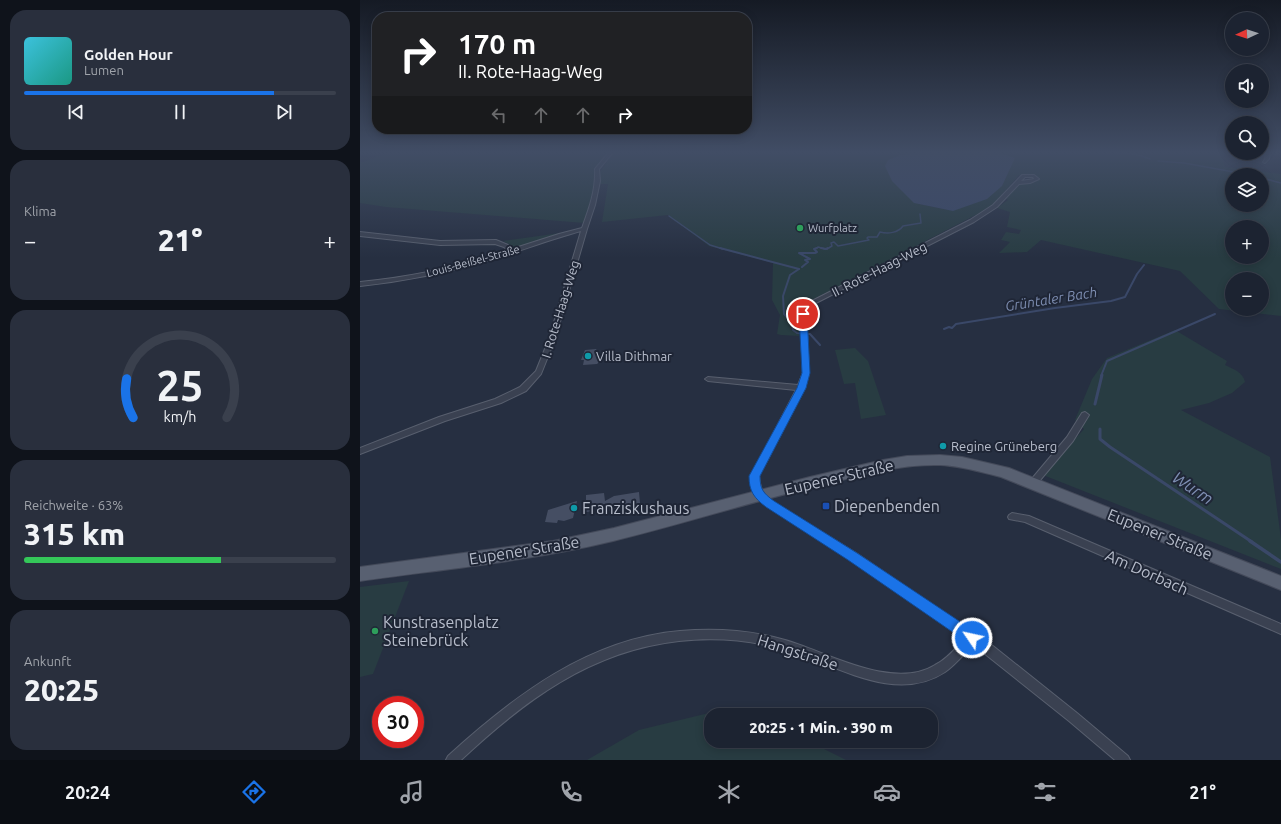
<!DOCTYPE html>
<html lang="de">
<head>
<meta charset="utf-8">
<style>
	:root { --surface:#1c2331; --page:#292f3d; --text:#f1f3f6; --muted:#a0a4ab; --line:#3a404d; --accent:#1a73e8 }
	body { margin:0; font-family:Ubuntu,sans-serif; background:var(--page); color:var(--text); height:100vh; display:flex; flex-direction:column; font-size:15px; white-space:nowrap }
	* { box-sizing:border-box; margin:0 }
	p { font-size:13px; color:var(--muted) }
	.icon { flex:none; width:22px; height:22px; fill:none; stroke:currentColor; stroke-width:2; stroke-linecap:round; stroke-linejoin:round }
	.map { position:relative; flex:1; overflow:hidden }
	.sheet { display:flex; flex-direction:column; gap:10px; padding:10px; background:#0f131b; width:360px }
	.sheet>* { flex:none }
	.hud { position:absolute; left:12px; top:12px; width:380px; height:122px; border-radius:16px; box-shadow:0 2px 10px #0003,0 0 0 1px var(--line); background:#202124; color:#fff; overflow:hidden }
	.needle { width:26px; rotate:267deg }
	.controls { position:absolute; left:865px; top:12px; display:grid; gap:8px }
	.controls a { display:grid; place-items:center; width:44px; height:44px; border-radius:50%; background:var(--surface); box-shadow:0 2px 10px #0003,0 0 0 1px var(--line); font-size:20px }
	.speed { position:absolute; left:12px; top:696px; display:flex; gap:8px; font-size:20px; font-weight:700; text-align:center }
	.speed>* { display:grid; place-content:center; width:52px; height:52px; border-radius:50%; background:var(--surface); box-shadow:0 2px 10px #0003,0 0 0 1px var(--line); line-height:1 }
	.speed .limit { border:6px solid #d22; background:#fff; color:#111 }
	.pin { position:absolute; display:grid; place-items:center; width:34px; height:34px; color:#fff; margin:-17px; border:2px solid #fff; border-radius:50%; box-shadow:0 1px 4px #0007 }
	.me { position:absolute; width:44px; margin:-22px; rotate:304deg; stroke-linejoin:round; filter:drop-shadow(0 0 3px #0008) }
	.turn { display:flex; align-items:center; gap:14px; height:84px; padding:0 20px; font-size:18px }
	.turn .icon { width:52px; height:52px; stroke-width:2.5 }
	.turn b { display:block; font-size:28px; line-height:34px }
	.lanes { display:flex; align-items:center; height:38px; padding:0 20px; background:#0003; justify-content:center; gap:20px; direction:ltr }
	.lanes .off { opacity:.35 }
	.big { font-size:30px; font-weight:800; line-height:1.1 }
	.sheet .widget { flex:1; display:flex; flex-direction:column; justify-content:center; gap:6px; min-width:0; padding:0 14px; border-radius:16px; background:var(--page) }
	.sheet .dial { align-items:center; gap:0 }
	.dial svg { height:104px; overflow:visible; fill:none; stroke:var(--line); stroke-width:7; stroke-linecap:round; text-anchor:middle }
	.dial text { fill:var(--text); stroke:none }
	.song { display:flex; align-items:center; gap:12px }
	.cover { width:48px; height:48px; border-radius:6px; background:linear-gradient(135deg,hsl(190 70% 55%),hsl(170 70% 35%)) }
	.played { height:4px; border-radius:2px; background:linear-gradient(90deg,var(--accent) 80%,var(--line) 80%) }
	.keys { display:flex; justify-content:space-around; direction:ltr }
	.heat { display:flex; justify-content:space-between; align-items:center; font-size:22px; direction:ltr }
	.charge { height:6px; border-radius:3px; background:linear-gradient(90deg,#34c759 63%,var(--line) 0) }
	.trip { position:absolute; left:344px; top:708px; width:234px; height:40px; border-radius:16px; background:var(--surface); box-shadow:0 2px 10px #0003,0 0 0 1px var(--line); font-weight:800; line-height:40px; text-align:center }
	.menu { display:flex; height:64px; justify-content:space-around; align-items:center; background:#0b0e14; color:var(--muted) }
	.menu .icon { width:28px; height:28px }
	.menu .current { color:var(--accent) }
	.menu b { font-size:18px; color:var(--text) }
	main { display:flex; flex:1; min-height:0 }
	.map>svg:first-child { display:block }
</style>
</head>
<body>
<main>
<section class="sheet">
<div class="widget">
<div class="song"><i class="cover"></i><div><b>Golden Hour</b><p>Lumen</p></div></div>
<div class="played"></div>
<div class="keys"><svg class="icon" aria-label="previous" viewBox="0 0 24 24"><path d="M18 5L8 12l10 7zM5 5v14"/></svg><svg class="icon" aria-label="pause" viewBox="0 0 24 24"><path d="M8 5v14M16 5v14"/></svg><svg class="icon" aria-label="next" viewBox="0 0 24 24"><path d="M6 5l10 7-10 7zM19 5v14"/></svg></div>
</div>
<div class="widget"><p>Klima</p>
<div class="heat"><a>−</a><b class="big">21°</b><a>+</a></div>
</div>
<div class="widget dial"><svg viewBox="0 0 100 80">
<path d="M14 69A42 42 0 1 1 86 69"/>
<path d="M14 69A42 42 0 0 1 9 39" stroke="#1a73e8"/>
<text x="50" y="56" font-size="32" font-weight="700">25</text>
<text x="50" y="72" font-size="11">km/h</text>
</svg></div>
<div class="widget"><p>Reichweite · 63%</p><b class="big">315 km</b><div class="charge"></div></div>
<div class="widget"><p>Ankunft</p><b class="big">20:25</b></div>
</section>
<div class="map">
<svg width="921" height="760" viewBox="0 0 921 760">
	<rect width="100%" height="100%" fill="#262f41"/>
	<g fill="#283c42" fill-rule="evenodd">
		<path d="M32 151H250L235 169V185L224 223 26 207 0 203V162H3Z"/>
		<path d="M255 151H563L558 152 559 204 589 210 652 162 655 158 635 151H861L865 167 921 174V316L859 309 820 271 681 240 667 252 639 253 650 242 641 240 646 232 659 234 661 230 647 227 650 212 637 208 648 200 646 198 657 185 679 179 678 177 667 174 659 175 631 207 446 303 438 314 439 336 421 335 417 334 420 315 412 300 413 263 349 246 308 215 242 222 248 184H240V172ZM872 175H902V205H872ZM872 227H902V257H872ZM872 279H902V309H872Z"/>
		<path d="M200 233H201L160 246 154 247 143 241Z"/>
		<path d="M815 330 867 361 865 365C873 369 883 372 885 382L872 393 849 403 821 410 910 457 921 539V569L683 475 724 429 715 420 732 379 747 358Z"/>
		<path d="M495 348 508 361 526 415 501 419 495 383 484 384 475 350Z"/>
		<path d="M49 581 13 674 0 677V587Z"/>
		<path d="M353 712H388L395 715H351V741H448L486 760H227L279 730Z"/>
	</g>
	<path fill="#3a4868" d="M563 151H635L655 158 642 186 627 199 593 211 554 203 532 181 525 166 528 160 540 155Z"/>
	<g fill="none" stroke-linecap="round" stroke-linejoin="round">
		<g stroke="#3a4868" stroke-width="1.5">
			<path d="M744 151 779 155 790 159"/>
			<path d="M798 161 824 163 890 175"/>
			<path d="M902 178 921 183"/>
			<path d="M309 216 350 245 363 249"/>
			<path d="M455 249 458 247 465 249"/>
			<path d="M467 249 472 246 471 243 474 242 478 246 509 240 507 238 508 237H517L520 232C528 234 538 233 543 226L561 223 560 214"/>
		</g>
		<g stroke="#3a4868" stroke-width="2">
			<path d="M360 248 439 269"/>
			<path d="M461 248 466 249 468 248"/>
			<path d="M442 267 448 262 445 260 450 259 439 253H455L457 252 454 249 457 248"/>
			<path d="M439 269 430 275 423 296 424 314 432 322 433 330 437 333 450 334 460 345"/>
			<path d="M584 329 589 327 592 328 596 324 695 308 751 301 765 297 777 274 784 265"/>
			<path d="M741 376 747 361 855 314"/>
		</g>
		<g stroke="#3a4868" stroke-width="3">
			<path d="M735 404 742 375"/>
			<path d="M740 429V439L750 447 892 542"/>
		</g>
		<path stroke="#3a4868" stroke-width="3.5" d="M890 541 921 562"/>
	</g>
	<g fill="#454e63">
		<path d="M236 349 240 356 239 359 240 361 237 364 223 365 224 360H221L225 350Z"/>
		<path d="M279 492 280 503 272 507H263L255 511H247L246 504 234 507V511L226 512V495L244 493 245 501 254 496Z"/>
		<path d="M217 501 213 518 204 521 198 520 197 523 185 522 188 510Z"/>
	</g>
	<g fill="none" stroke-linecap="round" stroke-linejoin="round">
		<g stroke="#585f6e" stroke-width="2">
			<g id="minor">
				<path d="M250 151H254L239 169 240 181 235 205 227 229 195 339 181 374 166 391 141 403 85 421 0 454V448L79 417 135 399 160 387 176 371 189 339 221 231C191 239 163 250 134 259 90 272 46 281 0 286V282C50 277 100 267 148 251L144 247 135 244 80 245 0 236V232L80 241 136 240 148 245 152 249 199 234 222 228C229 209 236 190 235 169Z"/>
				<path d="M906 151H910L909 159 905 163 903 162 905 159Z"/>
				<path d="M662 175H674L679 179 670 183 659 184 637 207 614 222 452 305 446 314 449 373 445 388 399 476C400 488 403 495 413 502L496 553 633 646 717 713 768 756 770 760H755L709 721 625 654 613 645C604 654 595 665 585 672 535 705 475 664 426 650 391 640 356 637 319 641 230 651 164 701 101 760H86L88 756C154 696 228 639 320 631 356 628 390 630 425 640 467 652 533 691 575 665 587 659 596 648 604 639L490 559 407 506C396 498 391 490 391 476L436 390 348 381 345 379 348 377 438 385 443 373 440 314 448 303 610 220 633 205ZM665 177H673L674 179 661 181Z"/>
				<path d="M725 412 729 415 713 441 676 485 673 486 670 485 669 483 670 481 707 437 722 413Z"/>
				<path d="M652 513 669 516 921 624V634L665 522 649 519 648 517 649 515Z"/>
			</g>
		</g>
		<g stroke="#444a5a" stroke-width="2">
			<path id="primary" d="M580 455 602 457 649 468 921 576V590L641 477C621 472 601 466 580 465 542 464 506 474 470 483 397 500 326 523 253 541 170 561 85 569 0 581V567L193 541 254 528 450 477 523 460 547 456Z"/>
		</g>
		<use href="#minor" fill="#3a4151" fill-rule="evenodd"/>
		<use href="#primary" fill="#586071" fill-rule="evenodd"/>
	</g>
	<linearGradient id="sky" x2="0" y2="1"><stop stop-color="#151a24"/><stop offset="0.59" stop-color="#414d65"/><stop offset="1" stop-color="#414d65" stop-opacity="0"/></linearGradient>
	<rect width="921" height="258" fill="url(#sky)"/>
	<path fill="#1a73e8" stroke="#114b97" d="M443 312 447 314 450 373 446 388 400 476C400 489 403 493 414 501L497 553 617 633 619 638 617 642 612 644 607 642 488 560 406 507C394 498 389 491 389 476L437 388 442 373 439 314Z"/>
	<g fill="#2e9e5b" stroke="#1f2636" stroke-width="1.5">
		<circle cx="440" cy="228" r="4"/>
		<circle cx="15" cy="631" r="4"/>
	</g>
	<g fill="#0f9aa8" stroke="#1f2636" stroke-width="1.5">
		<circle cx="228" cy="356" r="4"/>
		<circle cx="583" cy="446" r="4"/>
		<circle cx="214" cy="508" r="4"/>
	</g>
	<rect fill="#1a4fb4" stroke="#1f2636" stroke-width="1.5" x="462" y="502" width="8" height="8" rx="2"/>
	<g text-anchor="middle" stroke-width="4" stroke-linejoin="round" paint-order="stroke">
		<g font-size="11" fill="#b7bdcb" stroke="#1f2636" text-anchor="start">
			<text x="448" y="232">Wurfplatz</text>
		</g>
		<g font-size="11" fill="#b7bdcb" stroke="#1f2636">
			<text transform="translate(113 261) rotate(-15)" y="4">Louis-Beißel-Straße</text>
		</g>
		<g font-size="13" fill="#b7bdcb" stroke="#1f2636">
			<text transform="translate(519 269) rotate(-27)" y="5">II. Rote-Haag-Weg</text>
			<text transform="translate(200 309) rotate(-73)" y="5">I. Rote-Haag-Weg</text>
		</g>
		<g font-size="13" fill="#b7bdcb" stroke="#1f2636" text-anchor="start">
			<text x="236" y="361">Villa Dithmar</text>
			<text x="591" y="451">Regine Grüneberg</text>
		</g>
		<g font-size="14" font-style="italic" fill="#7e8eb2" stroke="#1f2636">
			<text transform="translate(691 299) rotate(-9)" y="5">Grüntaler Bach</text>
		</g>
		<g font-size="16" fill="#b7bdcb" stroke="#1f2636">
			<text transform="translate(479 477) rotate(-13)" y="6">Eupener Straße</text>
			<text transform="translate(800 534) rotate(22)" y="6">Eupener Straße</text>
			<text transform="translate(164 550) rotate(-9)" y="6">Eupener Straße</text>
			<text transform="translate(787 572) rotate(24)" y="6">Am Dorbach</text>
			<text transform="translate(438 652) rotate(18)" y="6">Hangstraße</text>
		</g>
		<g font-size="16" fill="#b7bdcb" stroke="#1f2636" text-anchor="start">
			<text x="474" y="512">Diepenbenden</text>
			<text x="222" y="514">Franziskushaus</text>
			<text x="23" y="628">Kunstrasenplatz<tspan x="23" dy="18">Steinebrück</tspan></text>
		</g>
		<g font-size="17" font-style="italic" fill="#7e8eb2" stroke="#1f2636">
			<text transform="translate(833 488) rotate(34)" y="6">Wurm</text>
		</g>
	</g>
</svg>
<div class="controls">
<a><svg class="needle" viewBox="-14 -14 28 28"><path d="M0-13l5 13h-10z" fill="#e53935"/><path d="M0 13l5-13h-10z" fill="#a0a4ab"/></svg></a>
<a><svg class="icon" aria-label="sound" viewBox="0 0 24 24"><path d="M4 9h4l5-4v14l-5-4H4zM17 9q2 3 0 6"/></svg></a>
<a><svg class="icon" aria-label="search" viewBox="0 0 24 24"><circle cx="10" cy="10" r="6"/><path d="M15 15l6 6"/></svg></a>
<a><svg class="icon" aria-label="layers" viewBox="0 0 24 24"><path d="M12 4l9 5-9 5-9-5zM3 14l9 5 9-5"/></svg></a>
<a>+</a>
<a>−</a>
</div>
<div class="speed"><div class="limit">30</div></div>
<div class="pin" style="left:443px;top:314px;background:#d93025"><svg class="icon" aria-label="arrive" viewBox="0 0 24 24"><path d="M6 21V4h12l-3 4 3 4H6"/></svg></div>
<svg class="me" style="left:612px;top:638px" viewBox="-20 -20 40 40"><circle r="17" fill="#1a73e8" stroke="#fff" stroke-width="3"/><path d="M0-11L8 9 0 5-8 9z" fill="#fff"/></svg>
<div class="trip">20:25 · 1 Min. · 390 m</div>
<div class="hud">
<div class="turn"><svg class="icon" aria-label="right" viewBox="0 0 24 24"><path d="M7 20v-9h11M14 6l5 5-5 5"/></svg><div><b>170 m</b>II. Rote-Haag-Weg</div></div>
<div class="lanes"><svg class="icon off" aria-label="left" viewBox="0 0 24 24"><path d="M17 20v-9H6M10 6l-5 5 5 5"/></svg><svg class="icon off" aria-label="ahead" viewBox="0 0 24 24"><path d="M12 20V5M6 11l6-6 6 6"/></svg><svg class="icon off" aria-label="ahead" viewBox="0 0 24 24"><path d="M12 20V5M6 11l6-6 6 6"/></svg><svg class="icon" aria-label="right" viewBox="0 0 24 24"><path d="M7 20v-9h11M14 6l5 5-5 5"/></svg></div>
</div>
</div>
</main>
<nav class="menu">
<b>20:24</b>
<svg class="icon current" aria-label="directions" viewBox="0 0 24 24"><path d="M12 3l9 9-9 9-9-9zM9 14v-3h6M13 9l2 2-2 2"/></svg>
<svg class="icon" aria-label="music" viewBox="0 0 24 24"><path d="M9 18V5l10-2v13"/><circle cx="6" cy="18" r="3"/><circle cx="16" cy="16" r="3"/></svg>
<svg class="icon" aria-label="phone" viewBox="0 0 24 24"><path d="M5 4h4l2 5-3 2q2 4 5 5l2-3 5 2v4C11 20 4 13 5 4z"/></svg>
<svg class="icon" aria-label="climate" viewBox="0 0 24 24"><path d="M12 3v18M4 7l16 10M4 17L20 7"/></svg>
<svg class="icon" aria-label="car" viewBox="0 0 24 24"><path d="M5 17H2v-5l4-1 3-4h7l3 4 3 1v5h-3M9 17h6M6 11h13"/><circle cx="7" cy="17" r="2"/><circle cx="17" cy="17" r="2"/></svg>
<svg class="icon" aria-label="filters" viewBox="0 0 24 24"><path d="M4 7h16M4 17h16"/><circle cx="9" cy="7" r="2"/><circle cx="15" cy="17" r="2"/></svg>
<b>21°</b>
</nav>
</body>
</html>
